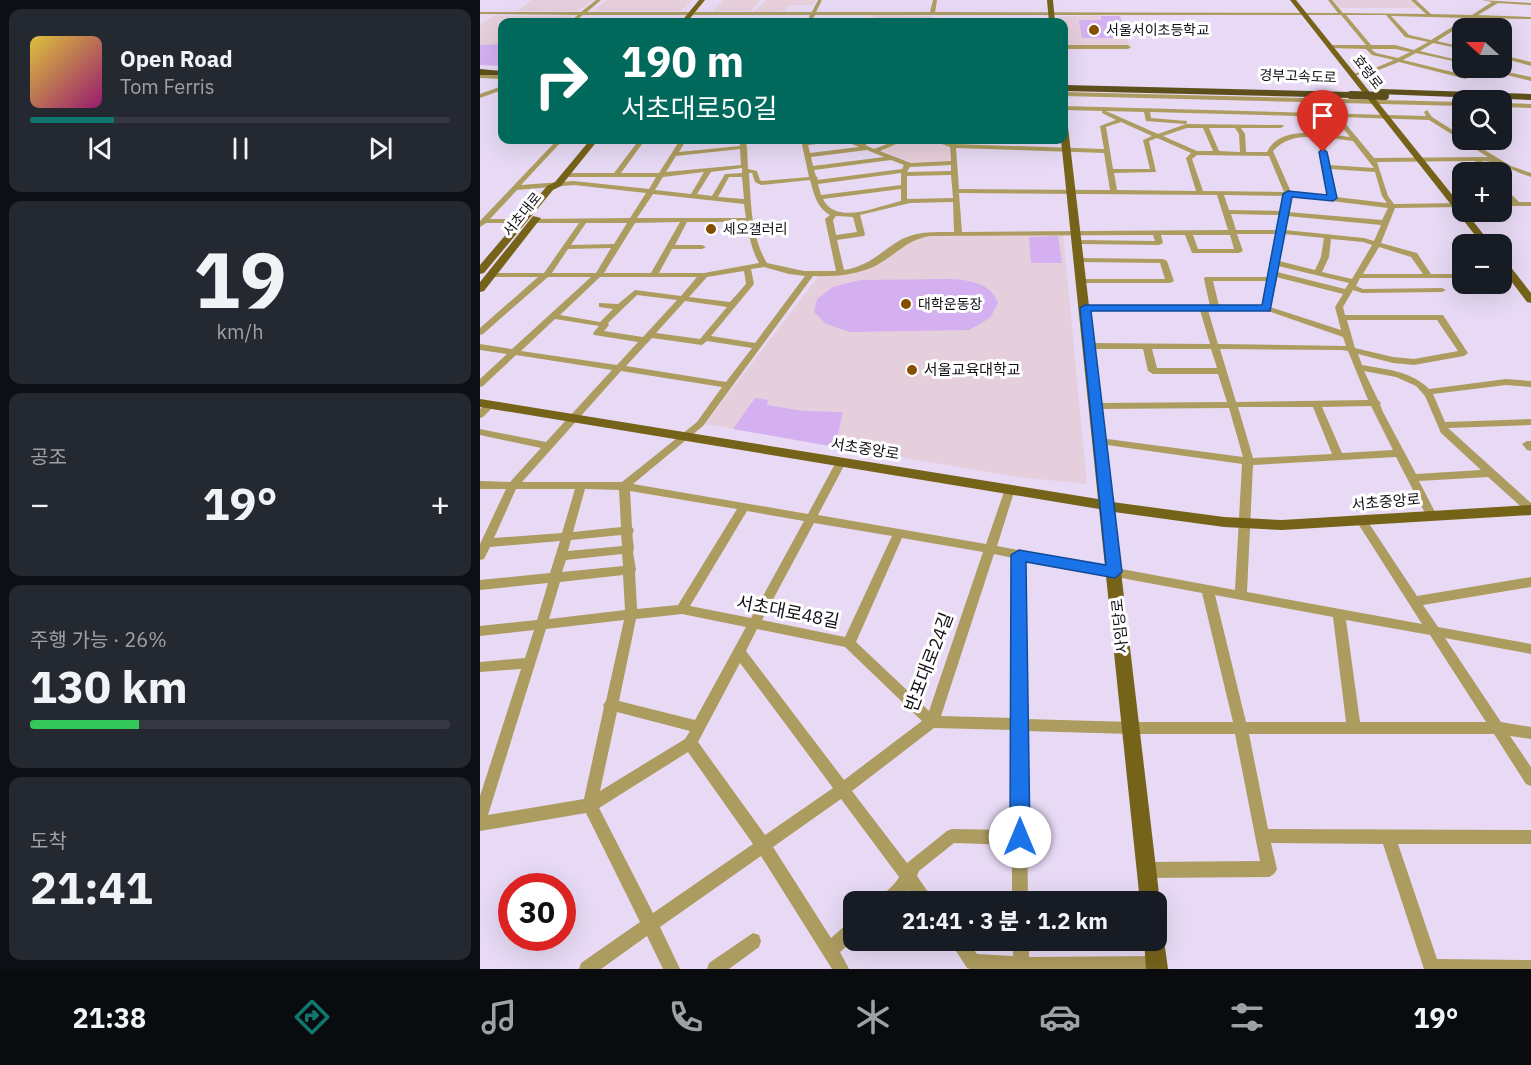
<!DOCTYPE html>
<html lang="ko">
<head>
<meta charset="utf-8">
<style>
	:root { --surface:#171b24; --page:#242831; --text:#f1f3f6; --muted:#9ea1a6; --line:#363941; --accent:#0f766e }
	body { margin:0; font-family:"IBM Plex Sans","Noto Sans KR",sans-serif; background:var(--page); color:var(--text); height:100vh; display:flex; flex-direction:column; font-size:22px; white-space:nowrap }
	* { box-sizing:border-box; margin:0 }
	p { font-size:20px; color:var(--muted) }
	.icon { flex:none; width:33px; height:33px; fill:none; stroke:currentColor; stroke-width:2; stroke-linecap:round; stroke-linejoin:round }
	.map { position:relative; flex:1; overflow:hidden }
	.panel { display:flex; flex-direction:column; gap:9px; padding:9px; background:#0d0f14; width:480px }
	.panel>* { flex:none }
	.banner { position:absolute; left:18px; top:18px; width:570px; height:126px; border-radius:12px; box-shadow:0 6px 24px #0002; background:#00695c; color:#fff; overflow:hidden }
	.needle { width:39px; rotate:291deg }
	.fabs { position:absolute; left:972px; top:18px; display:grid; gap:12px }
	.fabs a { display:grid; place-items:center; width:60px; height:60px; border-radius:12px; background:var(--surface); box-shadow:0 6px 24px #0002; font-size:30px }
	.speed { position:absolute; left:18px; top:873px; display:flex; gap:12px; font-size:30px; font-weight:700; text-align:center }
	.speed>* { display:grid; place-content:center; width:78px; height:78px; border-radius:50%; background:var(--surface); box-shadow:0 6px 24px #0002; line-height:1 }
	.speed .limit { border:9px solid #d22; background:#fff; color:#111 }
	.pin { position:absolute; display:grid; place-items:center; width:51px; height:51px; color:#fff; margin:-62px -26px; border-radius:50% 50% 50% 0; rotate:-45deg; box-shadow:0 0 6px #0007 }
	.pin .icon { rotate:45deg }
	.me { position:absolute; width:66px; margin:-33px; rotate:0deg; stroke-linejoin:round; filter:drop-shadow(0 0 4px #0008) }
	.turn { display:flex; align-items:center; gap:21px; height:126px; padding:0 24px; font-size:27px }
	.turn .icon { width:78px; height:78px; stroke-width:2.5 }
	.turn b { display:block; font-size:42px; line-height:51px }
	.big { font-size:45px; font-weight:800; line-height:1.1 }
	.panel .tile { flex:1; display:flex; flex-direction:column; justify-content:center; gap:9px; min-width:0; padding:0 21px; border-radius:12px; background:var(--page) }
	.panel .dial { align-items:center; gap:0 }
	.dial b { font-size:78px; line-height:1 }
	.song { display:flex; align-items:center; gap:18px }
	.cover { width:72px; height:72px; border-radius:9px; background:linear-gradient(135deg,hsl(50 70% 55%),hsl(320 70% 35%)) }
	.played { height:6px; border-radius:3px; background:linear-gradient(90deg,var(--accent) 20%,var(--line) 20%) }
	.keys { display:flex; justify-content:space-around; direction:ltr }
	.heat { display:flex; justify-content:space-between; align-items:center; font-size:33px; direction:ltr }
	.charge { height:9px; border-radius:4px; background:linear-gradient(90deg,#34c759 26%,var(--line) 0) }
	.trip { position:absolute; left:363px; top:891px; width:324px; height:60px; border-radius:12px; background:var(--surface); box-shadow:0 6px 24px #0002; font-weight:800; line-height:60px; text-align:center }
	.tab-bar { display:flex; height:96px; justify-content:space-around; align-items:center; background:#090b0e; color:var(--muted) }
	.tab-bar .icon { width:42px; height:42px }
	.tab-bar .selected { color:var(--accent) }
	.tab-bar b { font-size:27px; color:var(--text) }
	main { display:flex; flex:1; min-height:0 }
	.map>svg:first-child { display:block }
</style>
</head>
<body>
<main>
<section class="panel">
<div class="tile">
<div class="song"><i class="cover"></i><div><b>Open Road</b><p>Tom Ferris</p></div></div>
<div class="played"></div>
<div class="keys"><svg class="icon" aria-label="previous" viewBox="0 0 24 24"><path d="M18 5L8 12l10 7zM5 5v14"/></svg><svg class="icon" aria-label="pause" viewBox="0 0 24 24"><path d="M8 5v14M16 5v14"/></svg><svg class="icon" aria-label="next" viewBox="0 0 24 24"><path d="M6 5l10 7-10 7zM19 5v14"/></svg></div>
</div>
<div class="tile dial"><b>19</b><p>km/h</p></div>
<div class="tile"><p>공조</p>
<div class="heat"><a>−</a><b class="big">19°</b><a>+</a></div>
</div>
<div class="tile"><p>주행 가능 · 26%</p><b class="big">130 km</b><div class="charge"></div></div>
<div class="tile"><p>도착</p><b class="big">21:41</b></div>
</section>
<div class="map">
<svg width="1051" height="969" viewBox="0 0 1051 969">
	<rect width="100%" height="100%" fill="#e8daf5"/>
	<g fill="#e7cfdb">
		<path d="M126 0H213L200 11H114Z"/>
		<path d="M243 0H280L271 11H233Z"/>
		<path d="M286 0H336L333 5H309L305 11 274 12Z"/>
		<path d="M422 140H449L469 147 470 161 435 164 399 149Z"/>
	</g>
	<g fill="#e6cfdc">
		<path d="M52 0H113L97 11H37Z"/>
		<path d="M852 0H931L941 8H860Z"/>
		<path d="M394 15 454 16 452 22H392Z"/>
		<path d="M13 16H93L85 22H22V44L0 45V25Z"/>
		<path d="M587 16H640L649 45H584V22H579V17Z"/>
		<path d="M583 233 607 484 538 477 225 424 338 277 385 269 439 236Z"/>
	</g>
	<g fill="#d4b0f1">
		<path d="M621 16H640L647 38H602L599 20H621Z"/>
		<path d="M22 44V66L0 65V45Z"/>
		<path d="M578 236 582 263H551L549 237Z"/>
		<path d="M470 279C490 280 511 283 518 303L510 318 489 330 370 332 346 324 334 312 337 299 353 287 380 280Z"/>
		<path d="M275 398 288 400 287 405 324 411 363 412 355 447 253 429Z"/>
	</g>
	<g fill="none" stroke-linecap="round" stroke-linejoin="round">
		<g fill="#ad9c60" fill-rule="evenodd">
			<path d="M116 0H121L107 12H332L338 0H342L336 12H450L453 0H457L455 12 858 13 848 0H852L863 13 946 14 931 0H936L951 14 992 15 1012 2 1001 0 1051 3V5L1018 3 998 15 1051 17V19L993 18 957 41 982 47V49L953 43 940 51 982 61V63L936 53 923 60 985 75 997 68H1009L1051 77V81L1002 69 986 79 919 62 891 73 871 76V74L888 71 914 60 892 55 886 49 849 48 851 45H886L861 15H335L331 22H327L330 15H103L93 22H89L98 15 0 14V12H101ZM866 15H906L925 37 948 42 934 50 915 45H891ZM911 16 987 18 951 40 929 35ZM891 49H915L930 52 918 58 896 53Z"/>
			<path d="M584 45H648L651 47 648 49H584Z"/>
			<path d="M1022 55 1051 62V66L1022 58Z"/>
			<path d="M0 74 22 75V79L0 78Z"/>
			<path d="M22 86V90L0 98V94Z"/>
			<path d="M584 92 982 102V106L584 96Z"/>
			<path d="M1022 103 1051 104V108L1022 107Z"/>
			<path d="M584 106 946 116 944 112 947 110 952 117 982 136V140H988L1031 166 1051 173V177C1034 172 1019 161 1002 161L1011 172H1005L995 161 897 162 908 196 914 204 982 203V207L915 208 901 243 937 253 951 274H982V278H880L876 286 883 289 962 288 966 290 962 292 882 293 873 290 863 307 865 315H963L988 353 984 356 934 365 913 363 878 354 882 365C904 369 932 371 949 389L1026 379 1051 381V387L1026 385 953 394 965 422 1051 419V425L968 428 1051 503V513L1047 512 1008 477 939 481 956 514 955 517H947L916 457 773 465 767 592 942 624 877 522 878 519H886L937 596 1051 577V587L943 605 958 627 1051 644V654L965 638 1021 722 1051 727V739L1030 736 1051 767V786L1046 784 1014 734H769L788 829 1051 830V844H918L957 959 1051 960V969H944L903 844 791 843 797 869 794 874 789 877 666 878 661 875 658 870 661 865 666 862 780 861 755 734H651L546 731 548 902H532V845L474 843 439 871 437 876 455 902H437L429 890 418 902H398C403 892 414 887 419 877L361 799 293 847 351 938 368 923 374 921V940L360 952 369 969H352L281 856 180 927 200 969H183L167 936 121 969H99L101 963 160 922 106 813 0 831V796L41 669 0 672V662L45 658 54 630 0 636V626L57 620 68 583 0 590V580L70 573 80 541 10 547 4 559 0 560V544L26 489H0V481L30 482 61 448 0 435V429L66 442 132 370 36 355 3 386 0 387V379L27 354 0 350V344L32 349 111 277H68L3 334 0 335V328L58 277H12L8 275 9 273H64L99 223H51V219L150 218 166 193 94 185 37 190 10 219H45V223H6L0 227V221L77 140H83L41 185 94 181 169 189 176 177H85L82 175 85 173H134L159 140H165L141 173H179L200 140H206L199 152 260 146 259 140H265L267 147 268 169 277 171 280 180 282 181 329 177 321 140H357L354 142 328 145 330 153 379 147 365 141 364 140H371L381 143 388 140H396L395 141 385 145 394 149 417 140H424L423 141 400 151 431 163 471 161 470 147 453 141 452 140H460L474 144 624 149 620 126 636 120 622 113V111L584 110ZM626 111 664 112 666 121 705 124 707 123V121L671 118 670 112 854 117 870 137C845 134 800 124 787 152H766L765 134 761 128H801L804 126 803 125 706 124 678 134ZM860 117 949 120 1008 157 894 158ZM641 122 672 136 663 140 670 169H633L626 127ZM707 128H723L733 151H717L683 136ZM729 128H755L759 134 760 152 739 151ZM837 137 849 197 811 192 793 151C805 138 820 136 837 137ZM843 137 873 141 894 168 849 165ZM677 138 711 153 706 158 716 191 637 190 634 173 676 172 669 141ZM476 148 624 153 630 190 479 189ZM260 149 261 165 186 172 196 156ZM387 150 404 157 333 166 331 157ZM717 155 789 156 804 192 723 191 712 159ZM411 160 424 165 422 169 337 180 338 178 336 176 334 170ZM471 165V171L427 172 430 167ZM262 168V173L245 174 232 196 217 194 231 172ZM850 169 895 172 902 196 907 203 856 197ZM224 172 211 194 175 190 183 177ZM269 173H272L275 182 281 185 330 180C334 194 337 208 350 215L345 219 356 271H324L287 263C271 237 271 202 269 173ZM421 173V185L341 195 338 184ZM471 175 473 198 427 199V176ZM249 177H262L264 199 238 197ZM421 189V201C398 206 356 226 343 199ZM479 193 737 195 748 230 482 232ZM173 194 264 204 266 218H157ZM744 195 804 196 801 211 749 210ZM811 196 908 208 902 220 808 212ZM473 202 474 232C457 232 438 231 422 239 401 251 390 266 364 270L357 240 384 236 385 234 380 215 430 203ZM751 214 797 215H800L797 230H756ZM356 216 373 217 377 232 356 235 353 220ZM807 216 901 225 894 241 884 238 805 230ZM200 222 171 273H124L155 223ZM207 222H267C269 237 272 251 279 263L224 273H179L192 249H222L226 247 222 245H195ZM106 223H147L134 244 91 245ZM757 234H797L788 277H725L724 279 730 306H605L601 308 605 310H720L730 344 610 343 606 346 610 349H663L668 371 673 374H738L747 402 616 403 611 406 616 409 749 408 763 457 620 438 615 441 620 444 762 464 755 590 517 546 535 489 530 485 525 489 506 544 338 515 366 462 361 459 356 462 328 514 153 484 223 426 333 276C354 277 378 275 397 265 417 254 426 240 450 236L673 235 675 241 598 240 594 242 598 244 679 245 683 243 681 235H705L712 253H759L763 251ZM804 234 844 238 841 257 835 270 799 261ZM713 235H750L754 249H718ZM851 239 883 242 892 245 872 279 842 272 849 257ZM899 247 931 257 943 274H883ZM131 248 116 273H72L88 249ZM798 266 869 283 865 289 797 272ZM284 267 309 274 325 276 275 343 231 336 274 284 271 269ZM264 271 266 284 250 302 209 297 227 277ZM120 277H217L201 296 155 290 138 304 119 303V307L133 309 120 322 80 315ZM796 277 863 294 855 307 861 330 790 307 797 279ZM733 281H787L782 306H739ZM157 295 197 300 163 337 124 331 129 325 128 323ZM205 301 247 307 220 339 176 333ZM728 310H785L863 337 866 346 738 344ZM75 319 119 326 113 333 114 335 158 342 137 365 41 351ZM867 320H957L978 351 934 359 913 357 875 348ZM172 338 222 345 227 341 272 348 246 382 146 366ZM672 349H731L737 368H677ZM740 349 861 350 868 351 888 400 756 402ZM141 371 242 387 217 422 142 482H42ZM884 371 916 377 936 386 945 396 961 433 1001 470 936 474 903 412 900 405 901 403 898 400ZM891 406 913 450 862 453 842 407ZM758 407H833L852 454 773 458ZM36 489H95L82 533 14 538ZM105 489 139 490 141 527 93 532ZM150 491 257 509 198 605 157 609 155 572 156 570 153 552C156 546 150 537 154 530L152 527ZM267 511 324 521 271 618 210 606ZM334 523 412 536 365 637 282 620ZM141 535 142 546 88 551 91 540ZM422 538 503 552 449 711 376 642ZM142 554 143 566 82 572 86 560ZM514 554 533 558V718L461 716ZM545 560 722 593 753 722H651L546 719ZM143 575 145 610 69 619 80 582ZM735 595 853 617 866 722H766ZM202 614 266 627 215 720 139 701 156 619ZM144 620 126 701 123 705 124 707 104 799 8 815 66 629ZM866 620 950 635 1006 722H880ZM277 629 365 647 442 721 364 780 266 651ZM260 663 353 788 285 835 218 742ZM137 712 210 731 205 739 120 791ZM454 728 533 730 532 830 472 829 467 831 427 863 372 791ZM208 752 273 844 173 913 119 808Z"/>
			<path d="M1022 185 1039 202H1051V206H1022V202H1031L1022 191Z"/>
			<path d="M597 258 683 259 687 261 694 281 690 283H600V279H685L680 263 600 262 596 260Z"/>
			<path d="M11 401 16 404 3 417 0 418V409L8 402Z"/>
			<path d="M1047 441H1051V451L1047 450 1042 444Z"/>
			<path d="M273 933 279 935 281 941 279 947 249 969H227L229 963Z"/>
			<path d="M469 940H487L497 954 533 956V940H549V957L676 956 682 958 684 964 682 969H490L487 968Z"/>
		</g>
		<g fill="#76631a" fill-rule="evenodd">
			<path d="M219 0H225L207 22H201Z"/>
			<path d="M567 0H573L575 22H569Z"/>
			<path d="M810 0H816L982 207V212H986L1011 244H1002Z"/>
			<path d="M584 125 588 127 632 502 744 517 802 520 1051 505V515L802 530 744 527 634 512 680 902 676 909V902H660L619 509 0 407V399L618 499 581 140H584Z"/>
			<path d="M110 140H118L81 186 73 190 4 273 0 274V265L67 186 75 182Z"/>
			<path d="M53 216 61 218 4 291 0 292V282Z"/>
			<path d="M1022 260 1026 261 1051 293V303L1047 302 1022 269Z"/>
			<path d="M676 931 681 933 684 940 688 969H666L664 940H676Z"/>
		</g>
		<g fill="#5d4f1b" fill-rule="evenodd">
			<path d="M0 69 22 71V75H0Z"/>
			<path d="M584 85 871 92 875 95 871 98 584 91Z"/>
			<path d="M901 89 1051 94V100L898 94 897 92Z"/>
		</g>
		<path stroke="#5d4f1b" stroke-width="8" d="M871 95 905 96"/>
	</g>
	<path fill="#1a73e8" stroke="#114b97" stroke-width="1.5" d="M843 149 847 152 857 198 853 201 812 197 790 311H611L642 572 635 578 546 562 550 837 547 844 540 847 533 844 530 837 531 555 539 550 626 565 600 308 605 305H782L803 194 808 191 847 195 839 152Z"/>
	<g fill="#864f00" stroke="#fff" stroke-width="2">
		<circle cx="614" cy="30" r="6"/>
		<circle cx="231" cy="229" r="6"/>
		<circle cx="426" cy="304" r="6"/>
		<circle cx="432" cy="370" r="6"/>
	</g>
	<g text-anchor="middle" stroke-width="6" stroke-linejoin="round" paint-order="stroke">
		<g font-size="14" fill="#130f17" stroke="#fff" text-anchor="start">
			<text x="626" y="35">서울서이초등학교</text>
			<text x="243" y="234">세오갤러리</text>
			<text x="438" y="309">대학운동장</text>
		</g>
		<g font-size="14" fill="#130f17" stroke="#fff">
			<text transform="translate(888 72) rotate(52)" y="5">효령로</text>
			<text transform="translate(818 76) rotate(2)" y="5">경부고속도로</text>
			<text transform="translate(42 214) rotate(-51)" y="5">서초대로</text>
		</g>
		<g font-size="15" fill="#130f17" stroke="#fff" text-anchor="start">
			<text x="444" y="375">서울교육대학교</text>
		</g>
		<g font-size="15" fill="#130f17" stroke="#fff">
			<text transform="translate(385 449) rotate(9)" y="5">서초중앙로</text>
			<text transform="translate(906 502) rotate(-5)" y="5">서초중앙로</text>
			<text transform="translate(640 626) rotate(-96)" y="5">사임당로</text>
		</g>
		<g font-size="18" fill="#130f17" stroke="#fff">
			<text transform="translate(308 612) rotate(11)" y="6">서초대로48길</text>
			<text transform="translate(449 662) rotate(-69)" y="6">반포대로24길</text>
		</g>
	</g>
</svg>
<div class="fabs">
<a><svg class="needle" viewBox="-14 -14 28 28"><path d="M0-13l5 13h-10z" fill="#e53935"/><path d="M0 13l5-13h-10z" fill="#9ea1a6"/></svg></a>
<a><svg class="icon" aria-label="search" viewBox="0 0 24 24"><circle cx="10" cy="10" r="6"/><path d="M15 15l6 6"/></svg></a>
<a>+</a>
<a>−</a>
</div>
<div class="speed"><div class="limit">30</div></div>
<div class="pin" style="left:843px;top:152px;background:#d93025"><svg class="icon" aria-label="arrive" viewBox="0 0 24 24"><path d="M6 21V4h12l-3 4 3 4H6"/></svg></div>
<svg class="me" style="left:540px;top:837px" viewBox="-20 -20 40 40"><circle r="19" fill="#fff"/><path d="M0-13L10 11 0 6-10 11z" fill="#1a73e8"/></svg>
<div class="trip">21:41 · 3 분 · 1.2 km</div>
<div class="banner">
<div class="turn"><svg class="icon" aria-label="right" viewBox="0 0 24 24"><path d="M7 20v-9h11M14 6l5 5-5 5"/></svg><div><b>190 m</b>서초대로50길</div></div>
</div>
</div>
</main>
<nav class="tab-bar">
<b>21:38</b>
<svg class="icon selected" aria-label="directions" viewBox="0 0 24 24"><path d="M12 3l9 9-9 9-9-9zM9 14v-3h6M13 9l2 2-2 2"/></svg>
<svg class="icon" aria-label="music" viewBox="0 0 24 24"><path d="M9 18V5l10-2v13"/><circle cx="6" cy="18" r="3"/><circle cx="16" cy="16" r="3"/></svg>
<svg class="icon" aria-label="phone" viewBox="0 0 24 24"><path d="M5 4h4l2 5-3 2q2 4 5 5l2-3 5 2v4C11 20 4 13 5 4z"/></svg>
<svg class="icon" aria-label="climate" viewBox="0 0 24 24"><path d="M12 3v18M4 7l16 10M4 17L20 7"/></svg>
<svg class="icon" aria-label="car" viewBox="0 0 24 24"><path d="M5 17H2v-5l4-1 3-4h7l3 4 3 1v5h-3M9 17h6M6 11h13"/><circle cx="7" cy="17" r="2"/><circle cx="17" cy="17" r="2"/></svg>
<svg class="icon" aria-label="filters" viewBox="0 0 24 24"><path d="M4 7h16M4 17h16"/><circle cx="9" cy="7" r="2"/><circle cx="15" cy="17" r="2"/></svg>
<b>19°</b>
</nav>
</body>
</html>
